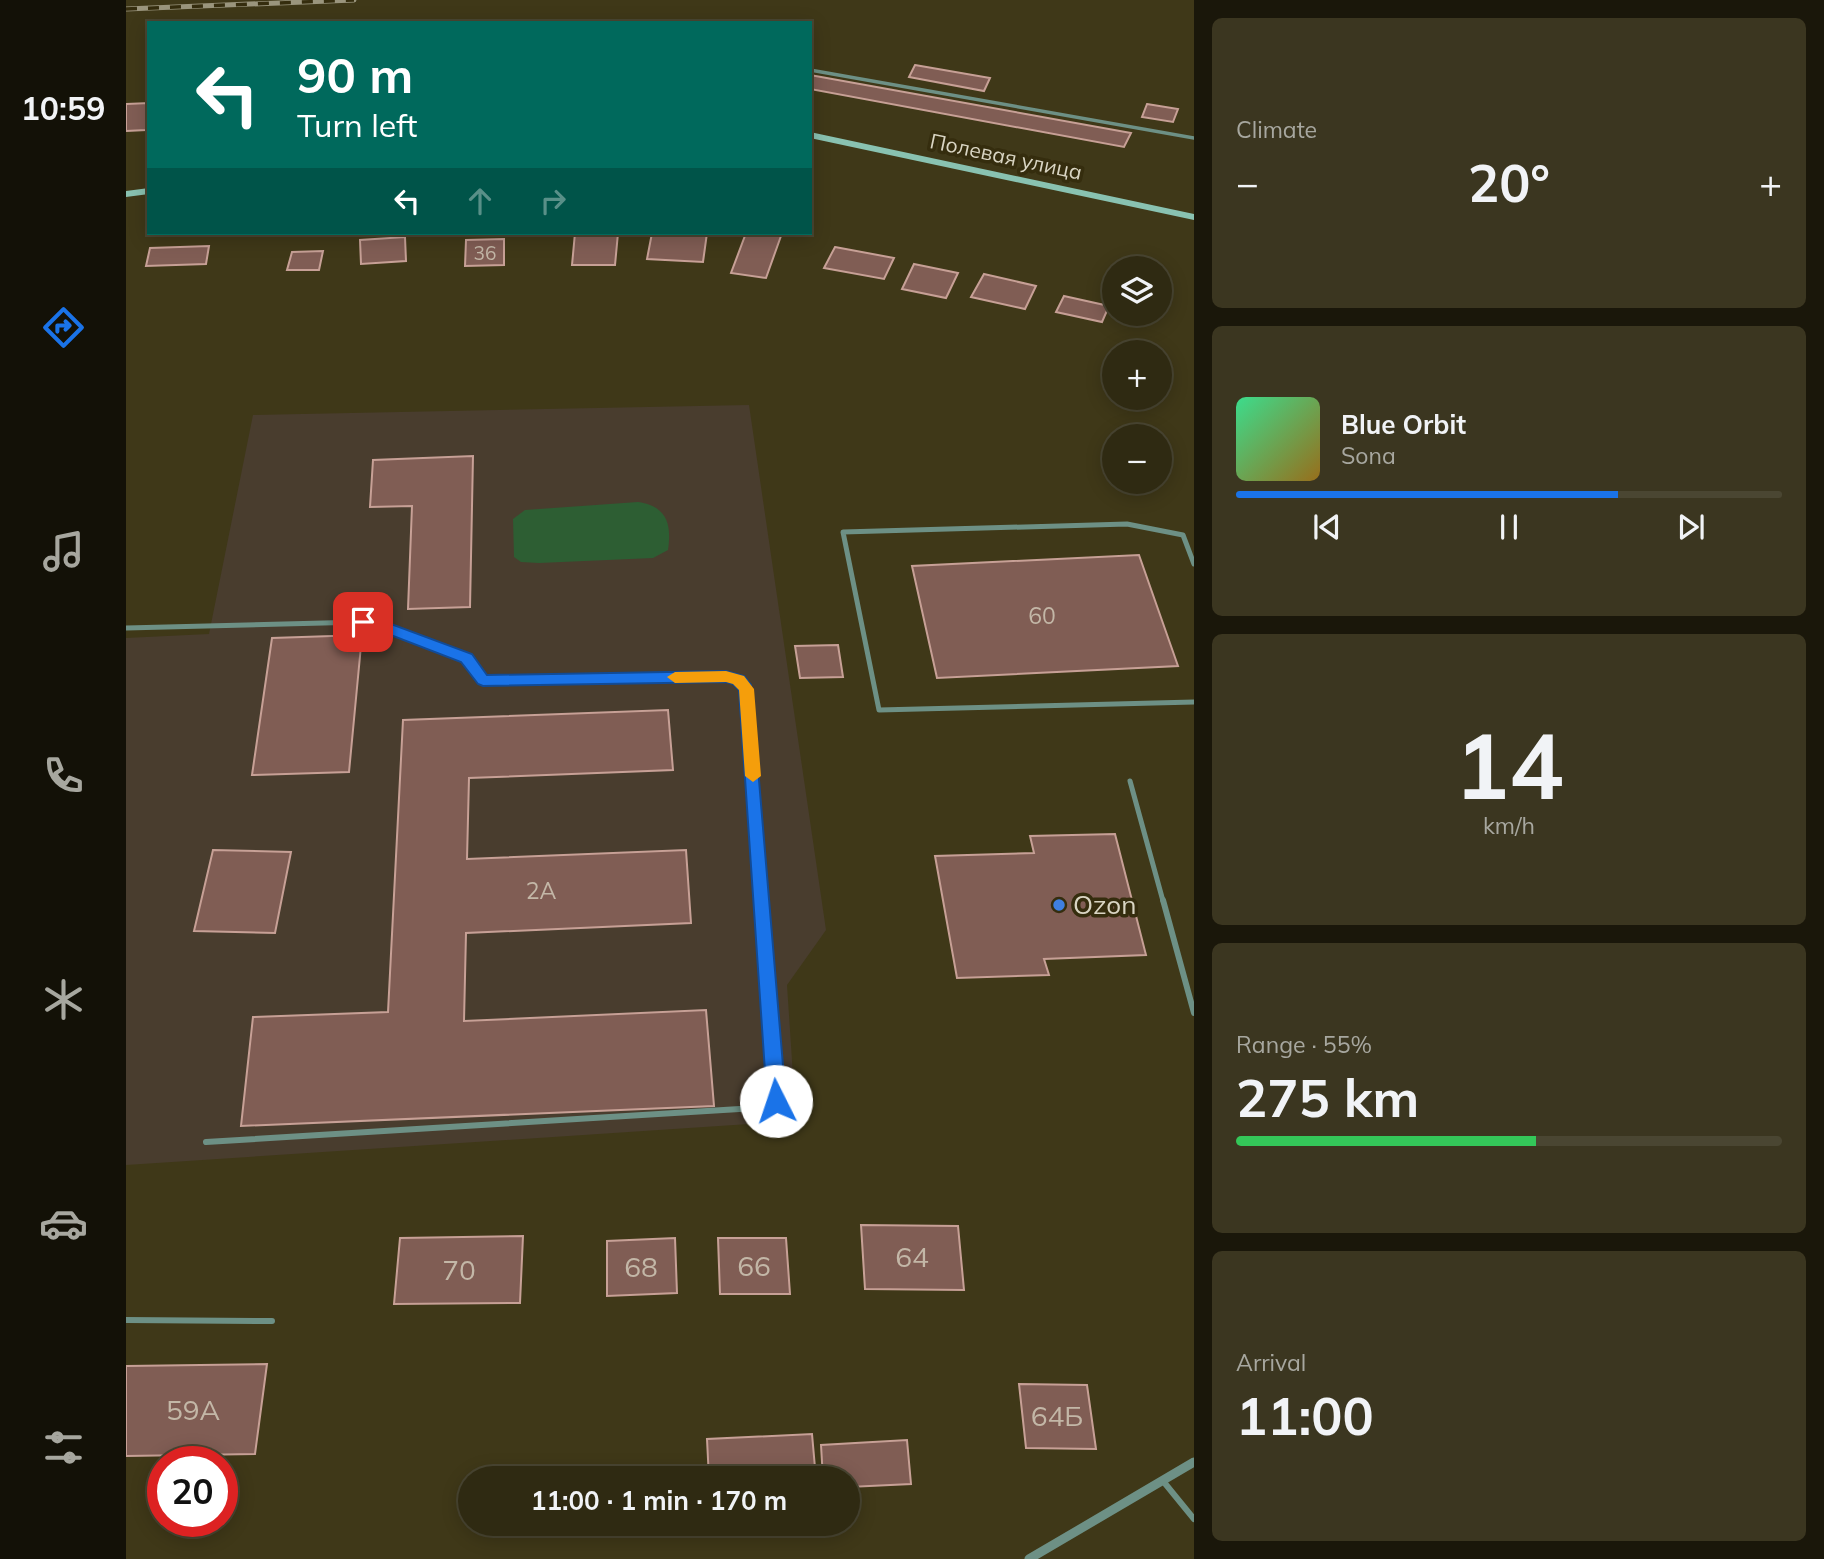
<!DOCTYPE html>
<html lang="en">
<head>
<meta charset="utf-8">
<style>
	:root { --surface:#2f2a12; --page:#3b3620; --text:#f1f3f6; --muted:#a7a79f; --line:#4a4632; --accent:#1a73e8 }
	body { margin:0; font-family:Mulish,sans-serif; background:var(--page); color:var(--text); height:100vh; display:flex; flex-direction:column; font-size:26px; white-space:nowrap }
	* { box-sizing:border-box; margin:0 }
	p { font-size:23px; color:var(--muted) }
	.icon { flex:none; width:38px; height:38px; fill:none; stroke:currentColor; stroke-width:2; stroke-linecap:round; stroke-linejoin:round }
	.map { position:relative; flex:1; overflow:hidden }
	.sheet { display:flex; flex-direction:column; gap:18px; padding:18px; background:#1a170a; width:630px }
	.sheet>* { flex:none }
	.guide { position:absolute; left:21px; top:21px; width:665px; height:214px; border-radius:0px; box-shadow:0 4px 18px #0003,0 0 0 2px var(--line); background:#00695c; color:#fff; overflow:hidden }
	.buttons { position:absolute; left:976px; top:256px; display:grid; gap:14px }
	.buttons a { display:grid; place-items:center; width:70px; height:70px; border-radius:50%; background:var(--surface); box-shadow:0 4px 18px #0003,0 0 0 2px var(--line); font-size:35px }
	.speed { position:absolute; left:21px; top:1446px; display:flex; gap:14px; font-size:35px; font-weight:700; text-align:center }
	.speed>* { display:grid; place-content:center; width:91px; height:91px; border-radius:50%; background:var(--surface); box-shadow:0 4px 18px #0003,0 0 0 2px var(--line); line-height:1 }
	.speed .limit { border:10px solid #d22; background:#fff; color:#111 }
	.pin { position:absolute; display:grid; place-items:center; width:60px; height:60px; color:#fff; margin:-30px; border-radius:14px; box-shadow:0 4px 10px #0006 }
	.me { position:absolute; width:77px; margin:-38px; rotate:356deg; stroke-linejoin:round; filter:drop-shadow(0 0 5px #0008) }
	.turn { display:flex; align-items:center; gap:24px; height:147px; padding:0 35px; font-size:32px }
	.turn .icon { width:91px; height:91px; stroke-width:2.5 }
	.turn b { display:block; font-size:49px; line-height:60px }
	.lanes { display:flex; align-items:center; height:66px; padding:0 35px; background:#0003; justify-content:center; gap:35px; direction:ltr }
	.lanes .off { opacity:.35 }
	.big { font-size:52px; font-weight:700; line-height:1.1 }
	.sheet .tile { flex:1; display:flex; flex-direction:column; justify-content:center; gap:10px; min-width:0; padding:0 24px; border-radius:10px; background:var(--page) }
	.sheet .dial { align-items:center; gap:0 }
	.dial b { font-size:91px; line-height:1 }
	.song { display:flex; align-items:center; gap:21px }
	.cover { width:84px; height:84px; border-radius:10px; background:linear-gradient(135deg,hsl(150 70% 55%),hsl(40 70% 35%)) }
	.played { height:7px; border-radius:4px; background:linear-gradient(90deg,var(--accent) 70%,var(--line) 70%) }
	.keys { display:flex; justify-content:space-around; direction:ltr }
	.heat { display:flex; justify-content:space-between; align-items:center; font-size:38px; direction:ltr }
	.charge { height:10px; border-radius:5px; background:linear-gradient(90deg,#34c759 55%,var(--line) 0) }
	.trip { position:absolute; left:332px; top:1466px; width:402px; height:70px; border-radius:35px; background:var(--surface); box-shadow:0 4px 18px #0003,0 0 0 2px var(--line); font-weight:700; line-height:70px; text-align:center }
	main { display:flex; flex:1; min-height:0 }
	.tabs { display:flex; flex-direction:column; width:126px; justify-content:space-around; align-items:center; background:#131107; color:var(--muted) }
	.tabs .icon { width:49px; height:49px }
	.tabs .on { color:var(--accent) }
	.tabs b { font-size:32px; color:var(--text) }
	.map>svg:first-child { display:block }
</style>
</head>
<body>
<main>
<nav class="tabs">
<b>10:59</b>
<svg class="icon on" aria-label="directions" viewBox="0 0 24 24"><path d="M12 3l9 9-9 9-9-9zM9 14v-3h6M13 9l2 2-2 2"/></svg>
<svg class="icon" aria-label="music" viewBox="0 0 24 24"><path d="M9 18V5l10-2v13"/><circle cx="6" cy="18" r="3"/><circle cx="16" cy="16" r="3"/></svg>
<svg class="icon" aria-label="phone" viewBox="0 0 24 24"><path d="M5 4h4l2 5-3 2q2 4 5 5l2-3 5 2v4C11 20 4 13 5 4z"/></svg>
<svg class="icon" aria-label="climate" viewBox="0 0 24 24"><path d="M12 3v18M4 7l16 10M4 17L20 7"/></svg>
<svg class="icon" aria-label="car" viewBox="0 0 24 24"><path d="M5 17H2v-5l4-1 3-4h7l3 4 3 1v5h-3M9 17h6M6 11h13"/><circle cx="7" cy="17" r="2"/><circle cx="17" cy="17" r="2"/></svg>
<svg class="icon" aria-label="filters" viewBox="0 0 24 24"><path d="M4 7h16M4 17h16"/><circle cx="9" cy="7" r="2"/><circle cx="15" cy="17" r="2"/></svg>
</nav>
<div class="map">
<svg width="1068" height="1559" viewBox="0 0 1068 1559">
	<rect width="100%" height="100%" fill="#3f3818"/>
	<path fill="#493d2e" d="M623 405 700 930 661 985 670 1121 0 1165V638L83 634 127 415Z"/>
	<path fill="#2d5e33" d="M512 502C540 506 546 523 542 550L527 558 413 563 395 562 388 557 387 519 399 510Z"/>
	<g fill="#805d54" stroke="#c7a096" stroke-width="2">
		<path d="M789 65 864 78 858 91 783 77Z"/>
		<path d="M684 75 1005 133 998 147 684 89Z"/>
		<path d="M23 103 20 130 0 131V104Z"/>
		<path d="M1021 104 1052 109 1047 122 1016 117Z"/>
		<path d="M449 233H492L489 265H446Z"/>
		<path d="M526 233H581L577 262 521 259Z"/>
		<path d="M620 233 655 236 640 278 605 273Z"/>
		<path d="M279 237 280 261 235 264 234 240Z"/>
		<path d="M378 239V265L339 266 340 240Z"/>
		<path d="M83 246 80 264 20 266 24 248Z"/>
		<path d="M709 247 768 258 758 279 698 268Z"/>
		<path d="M197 251 193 270H161L166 252Z"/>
		<path d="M788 264 832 273 820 298 776 289Z"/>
		<path d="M858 274 910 286 899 309 845 297Z"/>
		<path d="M938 296 983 306 976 322 930 312Z"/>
		<path d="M347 456 344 607 282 609 286 506 244 507 247 460Z"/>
		<path d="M1013 555 1052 666 811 678 786 566Z"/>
		<path d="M236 635 223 772 126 775 146 638Z"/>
		<path d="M712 645 717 677 674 678 669 646Z"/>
		<path d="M542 710 547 770 343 778 341 859 560 850 565 923 340 933 338 1021 580 1010 588 1106 115 1126 127 1017 262 1012 277 720Z"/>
		<path d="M989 834 1020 955 918 959 923 975 831 978 809 856 908 853 904 836Z"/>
		<path d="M87 850 165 852 149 933 68 931Z"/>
		<path d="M735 1225 832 1226 838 1290 739 1289Z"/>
		<path d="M397 1236 394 1303 268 1304 274 1238Z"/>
		<path d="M549 1238 551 1293 481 1296V1241Z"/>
		<path d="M592 1238H660L664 1294H594Z"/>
		<path d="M141 1364 129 1454 0 1456V1366Z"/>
		<path d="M893 1384 961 1385 970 1449 900 1448Z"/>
		<path d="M686 1434 690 1479H583L581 1439Z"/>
		<path d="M781 1440 785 1484 723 1487V1479H697L695 1445Z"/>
	</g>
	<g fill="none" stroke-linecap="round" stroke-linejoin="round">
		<path stroke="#6d9085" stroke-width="3.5" d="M684 70 1068 138"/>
		<g stroke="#6d9085" stroke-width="5">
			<path d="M1068 564 1057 535 1001 524 717 532 753 710 1068 702"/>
			<path d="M0 628 237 622 251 624 341 658 357 680 600 677 612 680 620 689 635 901"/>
			<path d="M1004 781 1037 901"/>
		</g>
		<g stroke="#6d9085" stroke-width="6">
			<path d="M1037 900 1068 1013"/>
			<path d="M80 1142 645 1107 650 1101 635 900"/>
			<path d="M0 1320 146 1321"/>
			<path d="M1037 1481 1068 1519"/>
		</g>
		<path stroke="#6d9085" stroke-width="9" d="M903 1559 1068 1462"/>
		<g fill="#89c2b1" fill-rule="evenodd">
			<path d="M684 132 1068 214V220L684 138Z"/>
			<path d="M23 188V194L0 197V191Z"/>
		</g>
		<g stroke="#9a957d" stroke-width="5">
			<path id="rail" d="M0 9 228 0"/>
		</g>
		<use href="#rail" stroke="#352d0e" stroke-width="3.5" stroke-dasharray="11" stroke-linecap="butt"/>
	</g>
	<path fill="#1a73e8" stroke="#114b97" stroke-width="2" d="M237 617 257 621 346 654 361 675 600 671 618 676 625 685 660 1101 657 1106 650 1109 644 1106 641 1101 613 690 607 684 600 682 357 686 352 684 335 662 249 629 232 626 230 622Z"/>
	<path fill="#f59e0b" d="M600 671 618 676 628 689 635 776 627 782 619 776 613 690 607 684 600 682 549 683 541 677 549 672Z"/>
	<circle fill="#3f7fe0" stroke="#352d0e" stroke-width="2.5" cx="933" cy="905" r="7"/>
	<g text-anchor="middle" stroke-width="7" stroke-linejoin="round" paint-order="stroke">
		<g font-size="19" fill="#c3b7a7">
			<text x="359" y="260">36</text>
		</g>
		<g font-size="21" fill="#d9d5c3" stroke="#352d0e">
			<text transform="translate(880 157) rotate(12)" y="7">Полевая улица</text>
		</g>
		<g font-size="23" fill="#c3b7a7">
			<text x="916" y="624">60</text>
			<text x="415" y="899">2А</text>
		</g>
		<g font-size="26" fill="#d9d5c3" stroke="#352d0e" text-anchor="start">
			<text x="947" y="914">Ozon</text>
		</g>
		<g font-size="28" fill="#c3b7a7">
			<text x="786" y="1267">64</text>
			<text x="628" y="1276">66</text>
			<text x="515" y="1277">68</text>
			<text x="333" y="1280">70</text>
			<text x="67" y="1420">59А</text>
			<text x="931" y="1426">64Б</text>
		</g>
	</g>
</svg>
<div class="buttons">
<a><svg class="icon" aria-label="layers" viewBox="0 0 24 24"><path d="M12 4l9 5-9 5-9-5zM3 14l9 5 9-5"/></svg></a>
<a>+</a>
<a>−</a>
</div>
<div class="speed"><div class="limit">20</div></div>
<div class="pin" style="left:237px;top:622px;background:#d93025"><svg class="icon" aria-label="arrive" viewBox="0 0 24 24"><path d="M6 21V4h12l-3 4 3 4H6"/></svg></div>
<svg class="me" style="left:650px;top:1101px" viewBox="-20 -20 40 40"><circle r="19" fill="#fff"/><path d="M0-13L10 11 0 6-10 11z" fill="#1a73e8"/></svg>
<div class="trip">11:00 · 1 min · 170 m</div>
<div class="guide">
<div class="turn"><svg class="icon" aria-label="left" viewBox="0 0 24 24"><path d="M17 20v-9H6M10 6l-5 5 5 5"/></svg><div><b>90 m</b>Turn left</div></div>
<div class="lanes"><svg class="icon" aria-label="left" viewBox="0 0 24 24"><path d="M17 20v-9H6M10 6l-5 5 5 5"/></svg><svg class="icon off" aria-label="ahead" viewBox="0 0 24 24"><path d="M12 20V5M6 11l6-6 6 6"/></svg><svg class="icon off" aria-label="right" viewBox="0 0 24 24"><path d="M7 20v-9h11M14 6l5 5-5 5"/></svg></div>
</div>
</div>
<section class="sheet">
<div class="tile"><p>Climate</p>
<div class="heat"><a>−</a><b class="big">20°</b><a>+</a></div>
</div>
<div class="tile">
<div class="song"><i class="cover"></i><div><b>Blue Orbit</b><p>Sona</p></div></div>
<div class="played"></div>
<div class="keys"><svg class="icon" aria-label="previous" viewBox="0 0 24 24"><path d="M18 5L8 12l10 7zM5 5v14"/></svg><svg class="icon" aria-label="pause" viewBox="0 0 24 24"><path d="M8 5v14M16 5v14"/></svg><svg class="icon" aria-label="next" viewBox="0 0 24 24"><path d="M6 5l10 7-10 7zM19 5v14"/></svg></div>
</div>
<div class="tile dial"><b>14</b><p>km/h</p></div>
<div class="tile"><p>Range · 55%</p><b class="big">275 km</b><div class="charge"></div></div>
<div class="tile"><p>Arrival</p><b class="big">11:00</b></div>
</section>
</main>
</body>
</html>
